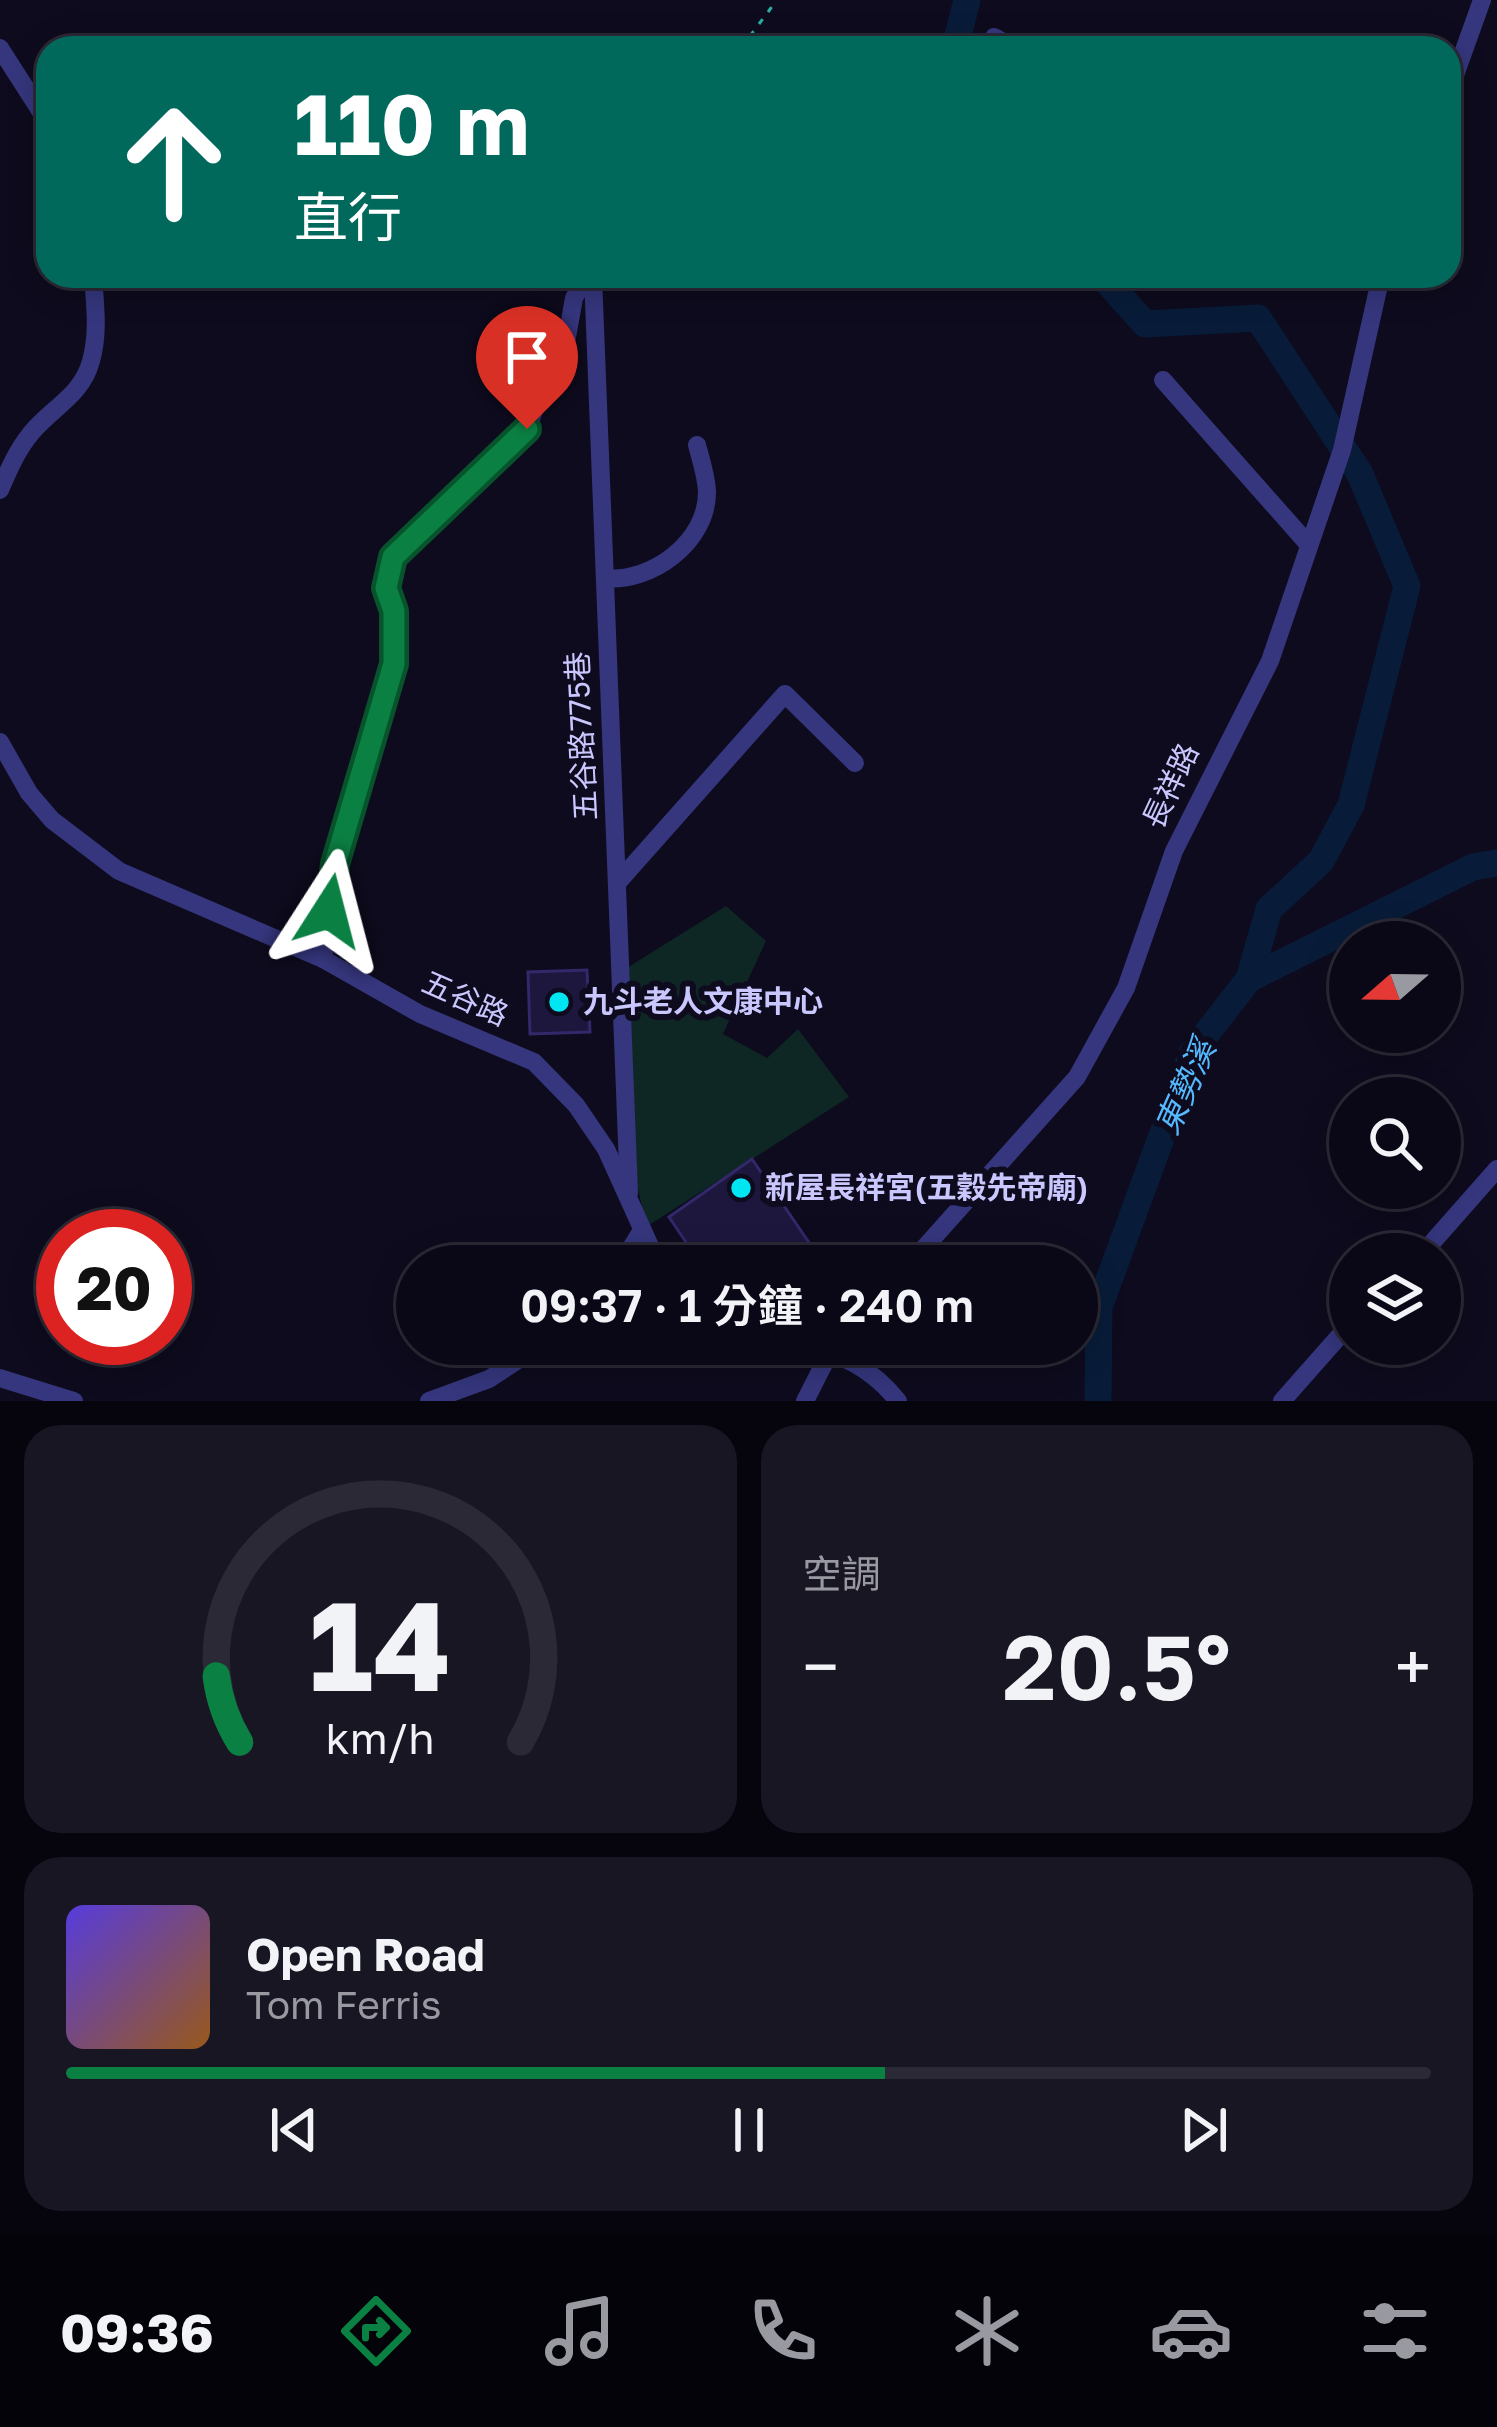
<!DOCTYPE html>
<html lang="zh-TW">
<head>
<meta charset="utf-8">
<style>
	:root { --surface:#0a0816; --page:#181623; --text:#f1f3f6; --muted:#999aa1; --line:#2a2935; --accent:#0b8043 }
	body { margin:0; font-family:"Golos Text","Noto Sans TC",sans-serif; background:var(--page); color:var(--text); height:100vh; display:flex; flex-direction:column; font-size:45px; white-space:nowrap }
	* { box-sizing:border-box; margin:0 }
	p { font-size:39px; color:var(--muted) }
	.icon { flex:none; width:66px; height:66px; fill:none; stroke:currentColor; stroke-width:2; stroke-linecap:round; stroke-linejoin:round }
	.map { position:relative; height:1401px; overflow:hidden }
	.sheet { display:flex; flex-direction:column; gap:24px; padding:24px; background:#06040c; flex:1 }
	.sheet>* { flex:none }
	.banner { position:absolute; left:36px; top:36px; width:1425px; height:252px; border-radius:36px; box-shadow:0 6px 30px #0003,0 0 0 3px var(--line); background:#00695c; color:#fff; overflow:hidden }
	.needle { width:78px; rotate:250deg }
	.controls { position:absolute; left:1329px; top:921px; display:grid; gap:24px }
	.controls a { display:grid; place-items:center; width:132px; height:132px; border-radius:50%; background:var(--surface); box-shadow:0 6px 30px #0003,0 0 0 3px var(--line); font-size:60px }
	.speed { position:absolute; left:36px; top:1209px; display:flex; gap:24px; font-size:60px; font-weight:700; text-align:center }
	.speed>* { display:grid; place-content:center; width:156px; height:156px; border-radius:50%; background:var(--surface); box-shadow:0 6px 30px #0003,0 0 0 3px var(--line); line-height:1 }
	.speed .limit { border:18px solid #d22; background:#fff; color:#111 }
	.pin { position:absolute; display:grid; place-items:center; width:102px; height:102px; color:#fff; margin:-123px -51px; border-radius:50% 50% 50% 0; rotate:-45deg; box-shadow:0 0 12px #0007 }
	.pin .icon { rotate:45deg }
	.me { position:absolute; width:132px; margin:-66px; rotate:9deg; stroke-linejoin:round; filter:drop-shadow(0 0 9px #0008) }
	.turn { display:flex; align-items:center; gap:42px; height:252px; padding:0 60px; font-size:54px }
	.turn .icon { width:156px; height:156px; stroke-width:2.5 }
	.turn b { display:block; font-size:84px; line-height:102px }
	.big { font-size:90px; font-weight:600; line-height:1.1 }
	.sheet .widget { flex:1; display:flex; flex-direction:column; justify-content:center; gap:18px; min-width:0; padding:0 42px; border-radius:36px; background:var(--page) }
	.sheet .dial { align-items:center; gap:0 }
	.dial svg { height:312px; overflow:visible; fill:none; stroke:var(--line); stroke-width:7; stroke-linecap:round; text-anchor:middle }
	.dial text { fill:var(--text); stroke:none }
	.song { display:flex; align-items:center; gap:36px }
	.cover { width:144px; height:144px; border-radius:18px; background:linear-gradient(135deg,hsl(250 70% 55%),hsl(30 70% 35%)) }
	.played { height:12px; border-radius:6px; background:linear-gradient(90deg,var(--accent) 60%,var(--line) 60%) }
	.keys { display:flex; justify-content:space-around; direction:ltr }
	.heat { display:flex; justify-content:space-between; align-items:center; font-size:66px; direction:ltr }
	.sheet .tiles { flex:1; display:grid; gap:24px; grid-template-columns:1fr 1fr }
	.widget:last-child { grid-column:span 2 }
	.trip { position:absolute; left:396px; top:1245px; width:702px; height:120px; border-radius:60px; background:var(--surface); box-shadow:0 6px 30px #0003,0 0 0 3px var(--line); font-weight:600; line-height:120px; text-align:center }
	.tabs { display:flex; height:192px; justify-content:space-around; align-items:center; background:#040309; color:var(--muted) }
	.tabs .icon { width:84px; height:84px }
	.tabs .selected { color:var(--accent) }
	.tabs b { font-size:54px; color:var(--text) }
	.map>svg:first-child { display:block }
</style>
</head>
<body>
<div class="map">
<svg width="1497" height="1401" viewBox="0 0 1497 1401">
	<rect width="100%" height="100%" fill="#0d0b1d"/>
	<path fill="#0e2725" d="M726 906 766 941 723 1034 767 1058 798 1029 849 1097 646 1227 635 1173 622 971Z"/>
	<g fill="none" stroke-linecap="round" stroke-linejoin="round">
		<g stroke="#081c39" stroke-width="27">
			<path d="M955 48 967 0"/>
			<path d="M1102 276 1145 324 1258 318 1360 474 1407 586 1351 805 1321 861 1269 909 1249 979"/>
			<path d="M1098 1401 1099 1307 1193 1051 1249 979 1473 867 1497 863"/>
		</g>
	</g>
	<g fill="#1d173e" stroke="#32286a" stroke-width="3">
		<path d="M587 970 590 1032 530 1034 528 972Z"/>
		<path d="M752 1159 810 1244 778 1266H702L669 1217Z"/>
	</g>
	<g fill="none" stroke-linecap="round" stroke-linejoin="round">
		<path stroke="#2aafa1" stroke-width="3" stroke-dasharray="6 9" stroke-linecap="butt" d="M741 48 777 0"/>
		<g stroke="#35367d" stroke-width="18">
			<path d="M994 37 1014 48"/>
			<path d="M0 48 48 123"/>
			<path d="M1449 92 1482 0"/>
			<path d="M593 276 629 1193"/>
			<path d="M1163 380 1308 544"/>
			<path d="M0 490C9 469 17 450 32 432 53 407 82 395 91 361 99 333 95 304 93 276"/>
			<path d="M605 578C651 583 708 542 707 491 706 475 701 460 697 445"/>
			<path d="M0 742 29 793 52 820 119 871 323 959 420 1014 534 1062 576 1105 606 1149 659 1266"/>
			<path d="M619 881 785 694 855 763"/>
			<path d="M323 959 335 864 394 664V612L386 588 393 557 528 429 541 388 562 365 574 298 587 276"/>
			<path d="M1422 1254 1497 1169"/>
			<path d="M620 1266 642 1230"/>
			<path d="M908 1266 1077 1077 1126 988 1174 851 1270 661 1342 450 1381 276"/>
			<path d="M797 1344C839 1352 872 1368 898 1401"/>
			<path d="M0 1378 74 1401"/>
			<path d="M429 1401 489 1379 542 1344"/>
			<path d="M805 1401 834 1344"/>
			<path d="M1282 1401 1350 1324"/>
		</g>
	</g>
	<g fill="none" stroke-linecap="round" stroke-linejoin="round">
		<g stroke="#07532c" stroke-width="30">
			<path id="route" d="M329 911 335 864 394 664V611L386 588 393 557 527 429"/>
		</g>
		<use href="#route" stroke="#0b8043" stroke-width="21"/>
	</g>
	<g fill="#00e5f2" stroke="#0d0b1d" stroke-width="4.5">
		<circle cx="559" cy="1002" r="12"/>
		<circle cx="741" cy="1188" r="12"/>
	</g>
	<g text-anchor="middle" stroke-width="12" stroke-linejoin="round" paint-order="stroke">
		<g font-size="30" fill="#cac7ff" stroke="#0d0b1d">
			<text transform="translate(582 736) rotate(-93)" y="10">五谷路775巷</text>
			<text transform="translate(1171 786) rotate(-65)" y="10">長祥路</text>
			<text transform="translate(465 999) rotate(24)" y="10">五谷路</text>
		</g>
		<g font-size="30" font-weight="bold" fill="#cac7ff" stroke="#0d0b1d" text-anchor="start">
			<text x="583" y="1012">九斗老人文康中心</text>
			<text x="765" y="1198">新屋長祥宮(五穀先帝廟)</text>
		</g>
		<g font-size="33" font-style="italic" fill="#55b9ff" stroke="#0d0b1d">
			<text transform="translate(1185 1087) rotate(-66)" y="12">東勢溪</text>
		</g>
	</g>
</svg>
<div class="controls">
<a><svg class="needle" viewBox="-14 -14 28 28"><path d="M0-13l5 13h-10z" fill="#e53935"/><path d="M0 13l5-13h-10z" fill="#999aa1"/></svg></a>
<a><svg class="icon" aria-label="search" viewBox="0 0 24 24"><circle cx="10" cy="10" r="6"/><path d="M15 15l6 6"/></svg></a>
<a><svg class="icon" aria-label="layers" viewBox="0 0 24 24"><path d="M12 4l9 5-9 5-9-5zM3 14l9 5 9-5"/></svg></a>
</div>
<div class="speed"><div class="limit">20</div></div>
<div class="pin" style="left:527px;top:429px;background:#d93025"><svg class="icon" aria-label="arrive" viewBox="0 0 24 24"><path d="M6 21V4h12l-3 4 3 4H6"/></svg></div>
<svg class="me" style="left:329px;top:911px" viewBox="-20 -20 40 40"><path d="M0-17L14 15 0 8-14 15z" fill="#0b8043" stroke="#fff" stroke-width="4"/></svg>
<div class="trip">09:37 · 1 分鐘 · 240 m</div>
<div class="banner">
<div class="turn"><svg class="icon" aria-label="ahead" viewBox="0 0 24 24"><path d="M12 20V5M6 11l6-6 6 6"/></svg><div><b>110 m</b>直行</div></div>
</div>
</div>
<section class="sheet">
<div class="tiles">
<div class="widget dial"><svg viewBox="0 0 100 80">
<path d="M14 69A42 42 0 1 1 86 69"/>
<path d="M14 69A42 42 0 0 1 8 52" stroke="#0b8043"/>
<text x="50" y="56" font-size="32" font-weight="700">14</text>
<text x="50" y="72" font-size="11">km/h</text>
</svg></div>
<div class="widget"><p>空調</p>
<div class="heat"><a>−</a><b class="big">20.5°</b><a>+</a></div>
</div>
<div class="widget">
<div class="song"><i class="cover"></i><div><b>Open Road</b><p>Tom Ferris</p></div></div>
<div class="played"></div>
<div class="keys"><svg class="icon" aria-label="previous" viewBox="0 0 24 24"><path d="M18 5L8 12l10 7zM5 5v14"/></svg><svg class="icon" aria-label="pause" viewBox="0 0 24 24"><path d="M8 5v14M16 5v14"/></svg><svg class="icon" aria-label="next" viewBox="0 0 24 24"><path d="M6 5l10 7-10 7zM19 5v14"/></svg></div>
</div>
</div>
</section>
<nav class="tabs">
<b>09:36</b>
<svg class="icon selected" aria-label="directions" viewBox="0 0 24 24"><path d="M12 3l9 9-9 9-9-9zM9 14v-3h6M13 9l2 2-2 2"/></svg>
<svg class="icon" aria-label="music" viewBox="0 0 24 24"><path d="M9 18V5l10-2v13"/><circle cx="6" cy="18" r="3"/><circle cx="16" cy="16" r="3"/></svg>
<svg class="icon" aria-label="phone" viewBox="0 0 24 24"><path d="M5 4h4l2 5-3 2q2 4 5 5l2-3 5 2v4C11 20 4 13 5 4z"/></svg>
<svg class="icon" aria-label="climate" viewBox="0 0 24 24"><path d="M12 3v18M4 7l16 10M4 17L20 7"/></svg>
<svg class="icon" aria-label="car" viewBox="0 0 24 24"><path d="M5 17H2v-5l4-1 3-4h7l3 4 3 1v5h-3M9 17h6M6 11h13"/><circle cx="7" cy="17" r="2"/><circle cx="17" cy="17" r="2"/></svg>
<svg class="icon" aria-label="filters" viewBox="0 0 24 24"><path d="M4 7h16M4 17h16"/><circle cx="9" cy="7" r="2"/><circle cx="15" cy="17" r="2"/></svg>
</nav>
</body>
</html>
